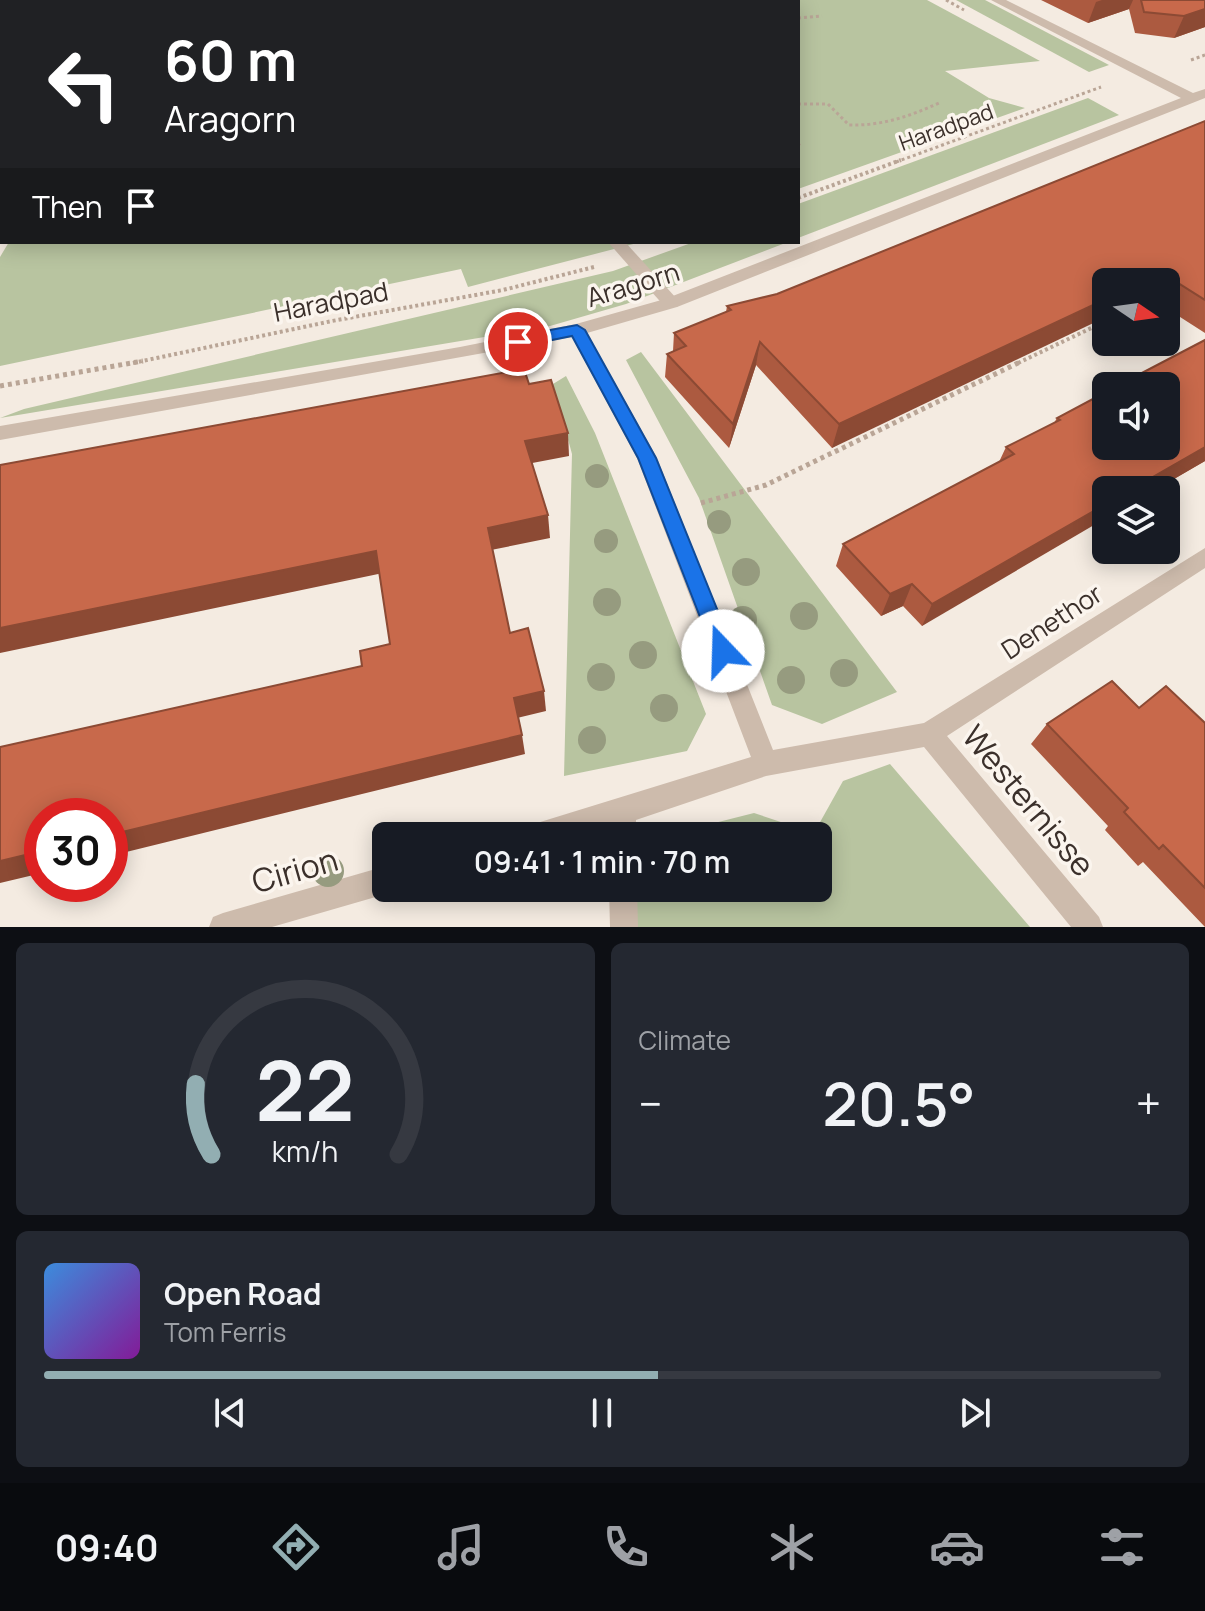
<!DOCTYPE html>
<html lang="en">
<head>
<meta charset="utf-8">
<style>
	:root { --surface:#171b24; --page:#242831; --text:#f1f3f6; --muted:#9ea1a6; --line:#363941; --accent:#92aeb2 }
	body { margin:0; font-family:Manrope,sans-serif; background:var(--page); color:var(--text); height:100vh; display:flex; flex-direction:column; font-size:30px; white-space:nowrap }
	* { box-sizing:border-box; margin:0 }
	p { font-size:26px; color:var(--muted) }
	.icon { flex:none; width:44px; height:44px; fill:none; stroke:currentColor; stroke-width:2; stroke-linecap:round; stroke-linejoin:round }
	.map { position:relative; height:927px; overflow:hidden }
	.side { display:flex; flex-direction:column; gap:16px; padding:16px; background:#0d0f14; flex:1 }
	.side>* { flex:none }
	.top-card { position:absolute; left:0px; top:0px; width:800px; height:244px; box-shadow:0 4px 20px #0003; background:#202124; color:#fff; overflow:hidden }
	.needle { width:52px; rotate:103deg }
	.tools { position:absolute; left:1092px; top:268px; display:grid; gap:16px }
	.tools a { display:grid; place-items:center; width:88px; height:88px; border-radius:12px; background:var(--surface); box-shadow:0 4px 20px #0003; font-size:40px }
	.speed { position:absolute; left:24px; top:798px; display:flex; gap:16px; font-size:40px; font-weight:700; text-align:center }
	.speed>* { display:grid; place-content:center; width:104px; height:104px; border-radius:50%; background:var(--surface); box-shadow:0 4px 20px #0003; line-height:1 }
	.speed .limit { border:12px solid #d22; background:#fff; color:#111 }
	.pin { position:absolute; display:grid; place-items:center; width:68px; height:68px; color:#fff; margin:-34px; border:4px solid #fff; border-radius:50%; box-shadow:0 2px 8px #0007 }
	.me { position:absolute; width:88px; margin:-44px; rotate:339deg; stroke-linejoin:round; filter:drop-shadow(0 0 6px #0008) }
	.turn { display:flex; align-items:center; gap:28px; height:168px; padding:0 32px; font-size:36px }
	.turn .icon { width:104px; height:104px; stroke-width:2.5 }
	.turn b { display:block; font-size:56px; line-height:68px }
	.then { display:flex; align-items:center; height:76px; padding:0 32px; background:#0003; gap:16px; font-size:30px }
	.big { font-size:60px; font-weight:600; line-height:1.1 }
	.side .widget { flex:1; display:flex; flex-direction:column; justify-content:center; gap:12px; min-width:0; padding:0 28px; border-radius:12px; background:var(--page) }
	.side .dial { align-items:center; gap:0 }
	.dial svg { height:208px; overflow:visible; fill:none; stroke:var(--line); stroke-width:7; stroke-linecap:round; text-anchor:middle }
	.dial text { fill:var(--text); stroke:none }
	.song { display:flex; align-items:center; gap:24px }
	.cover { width:96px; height:96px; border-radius:12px; background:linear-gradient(135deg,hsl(210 70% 55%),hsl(290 70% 35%)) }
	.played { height:8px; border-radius:4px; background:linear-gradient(90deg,var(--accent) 55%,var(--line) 55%) }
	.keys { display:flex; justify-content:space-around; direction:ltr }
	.heat { display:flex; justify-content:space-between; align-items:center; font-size:44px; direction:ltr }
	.side .tiles { flex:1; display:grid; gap:16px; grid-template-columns:1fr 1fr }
	.widget:last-child { grid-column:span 2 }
	.trip { position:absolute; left:372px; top:822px; width:460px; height:80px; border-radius:12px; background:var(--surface); box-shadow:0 4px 20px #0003; font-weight:600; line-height:80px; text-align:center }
	.tabs { display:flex; height:128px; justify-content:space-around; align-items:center; background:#090b0e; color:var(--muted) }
	.tabs .icon { width:56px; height:56px }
	.tabs .selected { color:var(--accent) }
	.tabs b { font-size:36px; color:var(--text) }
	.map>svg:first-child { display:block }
</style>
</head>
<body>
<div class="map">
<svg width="1205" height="927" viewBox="0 0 1205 927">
	<rect width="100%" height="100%" fill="#f4ebe1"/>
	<g fill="#b8c4a0">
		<path d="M163 0H927L1040 61 945 71 989 98 1025 108 798 189V2Z"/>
		<path d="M956 0H985L1109 65 1089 72Z"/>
		<path d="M1088 98 1119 115 798 238V204Z"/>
		<path d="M9 242H641L468 287 461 269 0 366V257Z"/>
		<path d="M694 242H788L626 304 550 326 0 418 24 409 613 271Z"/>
		<path d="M641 352 897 692 822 724 772 705 699 498 626 360Z"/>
		<path d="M566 376 595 433 706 714 687 751 564 776 572 454 553 384Z"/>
		<path d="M890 764 1030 927H635L633 888H818V836H663L754 813 814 833 843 781Z"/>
	</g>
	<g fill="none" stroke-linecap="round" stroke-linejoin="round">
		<g stroke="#b9a596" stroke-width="3" stroke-dasharray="3 3" stroke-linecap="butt">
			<path d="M946 0 964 10"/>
			<path d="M798 18 822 16"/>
			<path d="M1191 60 1205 55"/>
			<path d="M798 104H828L849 125C882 126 911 116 941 102"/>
			<path d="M798 143 800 146"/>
			<path d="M896 162 1101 87"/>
		</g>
		<g stroke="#b9a596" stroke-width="4" stroke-dasharray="3 3" stroke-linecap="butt">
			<path d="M798 198 901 160"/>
			<path d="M0 208 2 205"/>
			<path d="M133 363 332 321 503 290 594 267"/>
			<path d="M1018 363 1106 321"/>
		</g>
		<g stroke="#b9a596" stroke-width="5" stroke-dasharray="4 4" stroke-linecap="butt">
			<path d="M0 386 143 361"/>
			<path d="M701 503 766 485 1022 361"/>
		</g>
		<path fill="#cdbbac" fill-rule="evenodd" d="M608 242H625L677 299 680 303 677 307H665Z"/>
		<g fill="#cdbbac" fill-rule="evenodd">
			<path d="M138 0H150L137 2Z"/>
			<path d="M991 0H1006L1193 93 1205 89V98L677 307 587 333 657 458 773 750 924 723 1205 548V568L947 736 1099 917 1103 927H1071L924 747 766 776 636 820V836H610L609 828 582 836H524L528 827 537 823 751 757 637 458 572 337 0 440V426L460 347 576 324 665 299 1181 98Z"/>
			<rect x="0" y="154" width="2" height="8"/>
			<path d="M386 866V888H396L386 894 272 927H209L213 917 223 913Z"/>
			<path d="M609 888H637L638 927H610Z"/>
		</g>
	</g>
	<g fill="#969b7f">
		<circle cx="597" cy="476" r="12"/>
		<circle cx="719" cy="522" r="12"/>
		<circle cx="606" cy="541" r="12"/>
		<circle cx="746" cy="572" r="14"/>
		<circle cx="607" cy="602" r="14"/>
		<circle cx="804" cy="616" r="14"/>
		<circle cx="743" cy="620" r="14"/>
		<circle cx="643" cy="655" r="14"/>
		<circle cx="844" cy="673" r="14"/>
		<circle cx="601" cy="677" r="14"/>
		<circle cx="791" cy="680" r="14"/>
		<circle cx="664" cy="708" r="14"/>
		<circle cx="592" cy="740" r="14"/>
		<circle cx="328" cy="871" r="16"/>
	</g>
	<g fill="#ac5a40">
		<path d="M1041 0H1205V27L1174 38 1135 33 1129 9 1088 23Z"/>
		<path d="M1205 121V333L1166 308V282H1106L832 448 756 365 729 448 665 377 667 354 673 351 674 333 726 312 727 306 777 294Z"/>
		<path d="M1205 340V461L1155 490H1106L922 626 903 606 881 616 836 566 843 544 999 462 1006 447 1054 423 1057 418Z"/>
		<path d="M1139 708 1205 723V927L1143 862 1138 866 1105 830 1108 826 1031 744 1047 724Z"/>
	</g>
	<g fill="#8c4a34">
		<path d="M92 0H115L114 2H90Z"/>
		<path d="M1102 0H1133L1129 9 1088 23 1096 2Z"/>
		<path d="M1205 9V27L1174 38 1184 16Z"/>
		<path d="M2 117V148L0 144V119Z"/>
		<path d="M1162 273 1157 282H1143Z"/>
		<path d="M1106 299V317L832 448 839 424Z"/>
		<path d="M760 342 756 365 729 448 733 424Z"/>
		<path d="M568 433 569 456 527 464 525 441Z"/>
		<path d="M1205 447V461L1155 490H1130Z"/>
		<path d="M1106 504V518L922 626 932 604Z"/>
		<path d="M548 515 550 538 491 550 488 528Z"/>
		<path d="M376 551 383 573 0 653V628Z"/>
		<path d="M912 584 903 606 881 616 890 594Z"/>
		<path d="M544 691 546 711 517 718 514 698Z"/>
		<path d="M522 735 525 754 110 856V835Z"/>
		<path d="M42 851V873L0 883V861Z"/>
	</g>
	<g fill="#c8694b" stroke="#8c4a34" stroke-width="2">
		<path d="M0 0H92L90 2H2V117L0 119Z"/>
		<path d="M1141 0H1205V9L1184 16 1144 12Z"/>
		<path d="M1205 121V300L1162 273 1143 282H1106V299L839 424 760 342 733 424 667 354 686 346 674 333 731 310 727 306 777 294Z"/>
		<path d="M1205 340V447L1130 490H1106V504L932 604 912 584 890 594 843 544 1014 454 1006 447 1060 420 1057 418 1106 392V446H1166V386H1117Z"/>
		<path d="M524 369 529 384 551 380 568 433 525 441 548 515 488 528 510 633 528 628 544 691 514 698 522 735 110 835V816H42V851L0 861V747L362 666 360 651 390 644 376 551 0 628V465Z"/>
		<path d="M1112 681 1139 708 1166 686 1205 723V888L1163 845 1159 849 1124 812 1128 808 1047 724Z"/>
	</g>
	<path fill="#1a73e8" stroke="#114b97" stroke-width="2" d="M577 325 585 330 656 458 734 651 731 658 723 661 716 658 638 458 572 336 518 347 510 342 518 336Z"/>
	<g text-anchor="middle" stroke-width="7" stroke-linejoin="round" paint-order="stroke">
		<g font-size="22" fill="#3b302b" stroke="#fbf5ee">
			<text transform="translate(946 127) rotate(-20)" y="8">Haradpad</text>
		</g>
		<g font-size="26" fill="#3b302b" stroke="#fbf5ee">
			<text transform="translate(633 285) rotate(-17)" y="9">Aragorn</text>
			<text transform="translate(331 302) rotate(-11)" y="9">Haradpad</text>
			<text transform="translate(1052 622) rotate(-33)" y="9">Denethor</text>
		</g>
		<g font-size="32" fill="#3b302b" stroke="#fbf5ee">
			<text transform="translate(1028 801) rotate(50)" y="11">Westernisse</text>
			<text transform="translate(295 871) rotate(-16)" y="11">Cirion</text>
		</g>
	</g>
</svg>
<div class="tools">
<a><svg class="needle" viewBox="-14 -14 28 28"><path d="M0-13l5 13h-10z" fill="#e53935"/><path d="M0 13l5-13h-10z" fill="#9ea1a6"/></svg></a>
<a><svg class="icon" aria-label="sound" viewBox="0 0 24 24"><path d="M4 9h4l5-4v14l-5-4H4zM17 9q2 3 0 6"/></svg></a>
<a><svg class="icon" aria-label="layers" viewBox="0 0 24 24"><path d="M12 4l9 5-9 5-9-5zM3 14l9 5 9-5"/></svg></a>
</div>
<div class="speed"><div class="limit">30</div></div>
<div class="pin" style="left:518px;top:342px;background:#d93025"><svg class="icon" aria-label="arrive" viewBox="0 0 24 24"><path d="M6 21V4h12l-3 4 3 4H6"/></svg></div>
<svg class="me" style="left:723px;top:651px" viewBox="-20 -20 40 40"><circle r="19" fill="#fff"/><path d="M0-13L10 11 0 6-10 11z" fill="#1a73e8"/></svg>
<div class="trip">09:41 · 1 min · 70 m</div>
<div class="top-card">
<div class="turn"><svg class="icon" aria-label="left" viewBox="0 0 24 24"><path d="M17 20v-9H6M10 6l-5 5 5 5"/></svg><div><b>60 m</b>Aragorn</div></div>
<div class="then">Then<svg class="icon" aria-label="arrive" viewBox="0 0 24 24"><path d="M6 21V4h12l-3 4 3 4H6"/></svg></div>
</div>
</div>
<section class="side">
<div class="tiles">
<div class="widget dial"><svg viewBox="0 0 100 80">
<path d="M14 69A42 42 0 1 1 86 69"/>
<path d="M14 69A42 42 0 0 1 8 42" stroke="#92aeb2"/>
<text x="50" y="56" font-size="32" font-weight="700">22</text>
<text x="50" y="72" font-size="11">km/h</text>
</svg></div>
<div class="widget"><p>Climate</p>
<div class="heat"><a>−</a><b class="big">20.5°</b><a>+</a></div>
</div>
<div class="widget">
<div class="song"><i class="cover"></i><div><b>Open Road</b><p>Tom Ferris</p></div></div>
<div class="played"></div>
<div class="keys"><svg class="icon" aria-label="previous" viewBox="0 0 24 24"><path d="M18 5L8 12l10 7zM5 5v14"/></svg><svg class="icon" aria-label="pause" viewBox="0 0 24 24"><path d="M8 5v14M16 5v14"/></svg><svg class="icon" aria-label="next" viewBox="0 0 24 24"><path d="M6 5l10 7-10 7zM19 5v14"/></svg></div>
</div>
</div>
</section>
<nav class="tabs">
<b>09:40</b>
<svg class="icon selected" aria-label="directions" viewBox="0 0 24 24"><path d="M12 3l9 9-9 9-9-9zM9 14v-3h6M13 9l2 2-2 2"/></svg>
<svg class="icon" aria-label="music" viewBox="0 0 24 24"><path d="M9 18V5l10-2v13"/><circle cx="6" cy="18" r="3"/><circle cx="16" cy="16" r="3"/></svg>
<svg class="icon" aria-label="phone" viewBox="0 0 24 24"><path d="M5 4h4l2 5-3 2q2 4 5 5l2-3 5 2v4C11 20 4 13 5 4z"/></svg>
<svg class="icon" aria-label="climate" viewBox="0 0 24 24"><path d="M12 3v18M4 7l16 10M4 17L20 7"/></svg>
<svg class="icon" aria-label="car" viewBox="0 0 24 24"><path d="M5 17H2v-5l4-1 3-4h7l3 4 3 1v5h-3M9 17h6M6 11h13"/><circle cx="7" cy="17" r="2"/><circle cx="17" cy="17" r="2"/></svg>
<svg class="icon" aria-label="filters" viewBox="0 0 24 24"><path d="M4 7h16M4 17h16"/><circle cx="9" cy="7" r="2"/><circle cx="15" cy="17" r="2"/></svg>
</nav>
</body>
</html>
